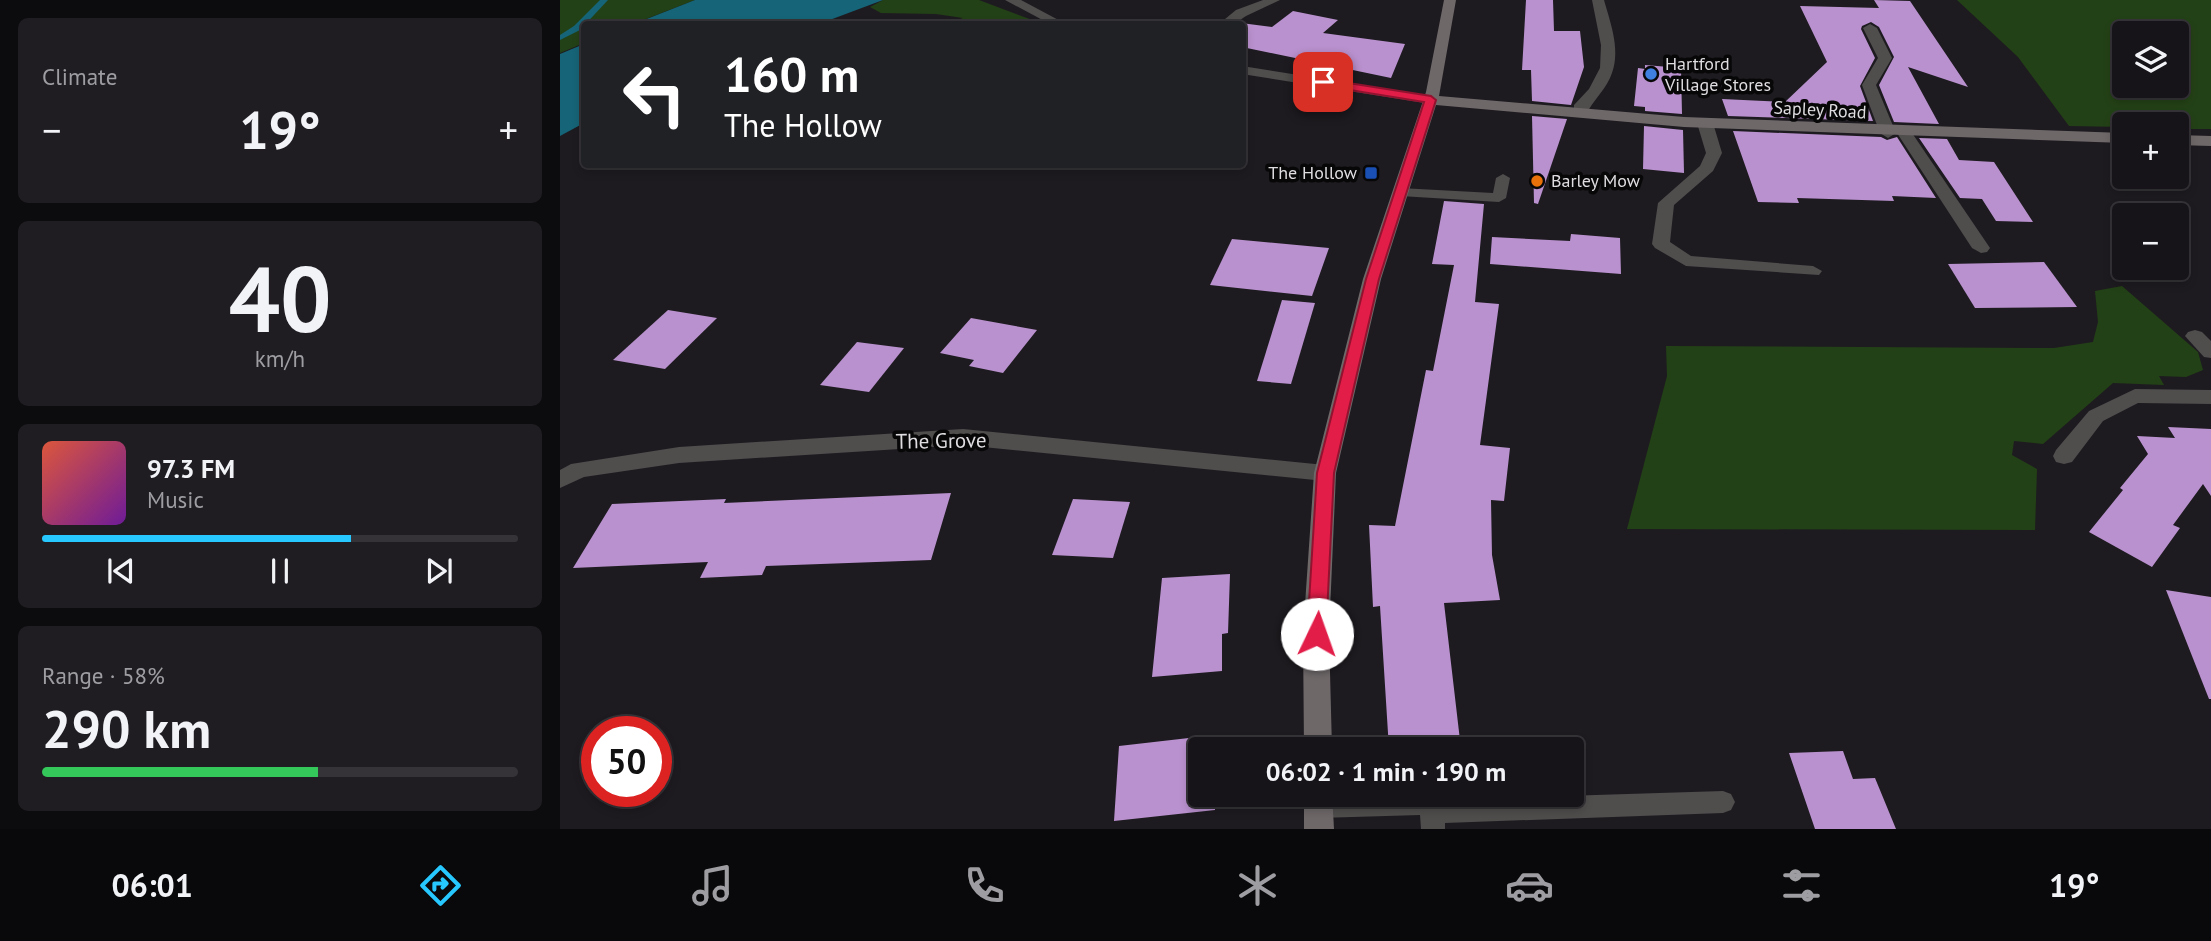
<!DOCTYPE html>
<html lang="en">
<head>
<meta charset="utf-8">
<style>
	:root { --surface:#161418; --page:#1f1d21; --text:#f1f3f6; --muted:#9e9ea2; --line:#353337; --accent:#27c8ff }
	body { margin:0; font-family:"PT Sans",sans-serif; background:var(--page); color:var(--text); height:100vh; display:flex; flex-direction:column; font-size:26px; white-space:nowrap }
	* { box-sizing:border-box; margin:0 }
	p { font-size:23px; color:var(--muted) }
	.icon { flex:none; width:38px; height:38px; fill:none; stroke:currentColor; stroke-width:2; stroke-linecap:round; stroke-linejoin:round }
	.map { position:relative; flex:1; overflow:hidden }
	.sheet { display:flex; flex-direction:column; gap:18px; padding:18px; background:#0c0b0d; width:560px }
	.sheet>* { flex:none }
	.banner { position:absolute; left:21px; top:21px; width:665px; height:147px; border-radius:7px; box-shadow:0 4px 10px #0003,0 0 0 2px var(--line); background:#202124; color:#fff; overflow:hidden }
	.fabs { position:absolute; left:1552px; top:21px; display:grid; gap:14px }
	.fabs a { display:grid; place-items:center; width:77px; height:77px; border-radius:7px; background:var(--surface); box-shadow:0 4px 10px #0003,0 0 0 2px var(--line); font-size:35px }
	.speed { position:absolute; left:21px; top:716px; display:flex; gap:14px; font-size:35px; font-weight:700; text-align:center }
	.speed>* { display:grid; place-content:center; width:91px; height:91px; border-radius:50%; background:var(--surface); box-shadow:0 4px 10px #0003,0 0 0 2px var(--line); line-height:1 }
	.speed .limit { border:10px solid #d22; background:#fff; color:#111 }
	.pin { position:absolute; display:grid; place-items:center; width:60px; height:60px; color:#fff; margin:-30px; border-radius:14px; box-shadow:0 4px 10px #0006 }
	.me { position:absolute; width:77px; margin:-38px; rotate:3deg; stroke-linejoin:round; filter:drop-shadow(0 0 5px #0008) }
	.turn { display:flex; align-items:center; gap:24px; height:147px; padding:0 28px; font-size:32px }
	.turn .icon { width:91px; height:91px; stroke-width:2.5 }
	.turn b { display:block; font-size:49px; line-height:60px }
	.big { font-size:52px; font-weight:700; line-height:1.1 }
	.sheet .widget { flex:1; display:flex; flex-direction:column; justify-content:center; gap:10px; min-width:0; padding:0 24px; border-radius:10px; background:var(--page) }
	.sheet .dial { align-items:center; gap:0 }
	.dial b { font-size:91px; line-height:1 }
	.song { display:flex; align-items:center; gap:21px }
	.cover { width:84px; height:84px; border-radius:10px; background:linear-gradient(135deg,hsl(10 70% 55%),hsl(280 70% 35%)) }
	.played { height:7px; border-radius:4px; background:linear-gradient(90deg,var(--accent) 65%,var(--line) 65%) }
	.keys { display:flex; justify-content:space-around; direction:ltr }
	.heat { display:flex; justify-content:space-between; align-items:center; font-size:38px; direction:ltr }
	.charge { height:10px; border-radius:5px; background:linear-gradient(90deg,#34c759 58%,var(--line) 0) }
	.trip { position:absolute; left:628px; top:737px; width:396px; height:70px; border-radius:7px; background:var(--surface); box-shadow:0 4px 10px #0003,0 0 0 2px var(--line); font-weight:700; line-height:70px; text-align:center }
	.tabs { display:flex; height:112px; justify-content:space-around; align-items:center; background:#09080a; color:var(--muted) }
	.tabs .icon { width:49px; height:49px }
	.tabs .active { color:var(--accent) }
	.tabs b { font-size:32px; color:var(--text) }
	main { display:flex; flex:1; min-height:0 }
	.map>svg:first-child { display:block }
</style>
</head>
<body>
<main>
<section class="sheet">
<div class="widget"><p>Climate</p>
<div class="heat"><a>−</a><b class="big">19°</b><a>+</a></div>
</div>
<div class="widget dial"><b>40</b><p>km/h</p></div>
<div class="widget">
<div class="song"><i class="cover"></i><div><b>97.3 FM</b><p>Music</p></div></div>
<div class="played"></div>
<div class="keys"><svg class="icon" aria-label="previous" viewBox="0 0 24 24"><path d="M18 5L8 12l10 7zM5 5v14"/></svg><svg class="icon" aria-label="pause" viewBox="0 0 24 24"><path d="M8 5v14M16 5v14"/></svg><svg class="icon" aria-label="next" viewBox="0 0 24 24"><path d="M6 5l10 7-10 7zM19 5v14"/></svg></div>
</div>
<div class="widget"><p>Range · 58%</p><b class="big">290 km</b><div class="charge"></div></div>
</section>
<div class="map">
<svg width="1651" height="829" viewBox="0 0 1651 829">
	<rect width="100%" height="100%" fill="#1e1b20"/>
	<g fill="#234116" fill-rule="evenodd">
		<path d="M0 0H135L73 24H24V43L0 53Z"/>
		<path d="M323 0H419L483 24H385L403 18 376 14 321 13 310 7Z"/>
		<path d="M1397 0H1651V129H1617V124H1564V127L1509 126 1458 57ZM1564 33H1617V86H1564Z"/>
		<path d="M1562 286 1638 352 1643 370 1626 377 1599 376 1604 385 1553 383 1483 444 1454 441 1452 455 1477 469 1475 530 1067 529 1107 376 1106 346 1494 348 1533 342 1538 322 1535 291Z"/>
	</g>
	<g fill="#166477">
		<path d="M135 0H323L259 24H74Z"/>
		<path d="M24 44V123L0 136V54Z"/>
	</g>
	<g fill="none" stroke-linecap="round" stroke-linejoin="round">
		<path fill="#166477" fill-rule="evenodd" d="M40 0H48L20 30 0 40V35L14 26Z"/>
	</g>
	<g fill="#b991ce">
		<path d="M966 0H993L994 31H1020L1024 67 1011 105 972 101 971 70H962Z"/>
		<path d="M1314 0 1350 1 1408 87 1348 67 1379 124 1334 122 1319 85 1334 57 1319 27 1311 22 1302 26 1301 29 1315 58 1300 86 1313 121 1168 116 1162 99 1225 102 1267 62 1240 6 1319 8Z"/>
		<path d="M733 11 778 20 763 33 845 44 831 78 682 47V24H678L681 23 712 27Z"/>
		<path d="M1085 65 1121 68 1122 114 1085 111V107L1074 106 1078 68 1085 69Z"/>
		<path d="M972 116 1007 119 978 204 974 203Z"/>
		<path d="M1084 126 1123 130 1124 173 1083 169Z"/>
		<path d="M1173 131 1321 137 1327 140 1337 137 1376 198 1332 196 1334 201 1237 198 1239 203 1198 202Z"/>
		<path d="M1359 138 1387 139 1399 160 1434 162 1473 222 1436 221 1422 199 1400 198Z"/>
		<path d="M884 201 924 204 915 302 939 304 920 445 950 448 944 501 931 500 932 555 940 600 884 603 901 749H829L820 606 813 607 809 525 835 526 866 370 873 371 894 265 872 264Z"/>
		<path d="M1011 234 1060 238 1061 274 930 264 932 237 1010 241Z"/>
		<path d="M672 239 769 248 752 296 650 285Z"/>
		<path d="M1484 262 1517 307 1415 308 1388 264Z"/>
		<path d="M722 300 755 303 731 384 697 381Z"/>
		<path d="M108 310 157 318 105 369 53 360Z"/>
		<path d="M411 318 477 330 443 373 409 366 414 360 380 353Z"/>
		<path d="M297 342 344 348 309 392 260 385Z"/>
		<path d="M1608 427 1651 429V496L1643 484 1613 525 1620 528 1592 567 1529 532 1563 490 1560 488 1588 454 1577 436 1615 438Z"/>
		<path d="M391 493 371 560 206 566 202 575 140 578 148 562 13 568 52 504 166 499 164 503Z"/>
		<path d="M513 499 570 502 553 558 492 555Z"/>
		<path d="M670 574 668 633 662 634V671L592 677 602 578Z"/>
		<path d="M1606 590 1651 597V699H1649Z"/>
		<path d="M655 735V749H640V794H655V810L554 821 559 746Z"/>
		<path d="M1283 751 1293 779 1315 778 1336 829H1255L1229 753Z"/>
	</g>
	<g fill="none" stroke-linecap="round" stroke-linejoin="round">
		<g fill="#504d4d" fill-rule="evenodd">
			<path d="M943 174 950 178 946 198 939 202 840 196 833 192 840 188 933 193 936 178Z"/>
			<path d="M1163 791 1171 794 1175 802 1171 810 1163 813 885 823V829H861L860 815 758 818 749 815 746 807 749 799 758 796 878 794 882 800Z"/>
		</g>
		<g fill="#504d4d" fill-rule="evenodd">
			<path d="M445 0H461L506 24H490Z"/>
			<path d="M703 0H720L686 16 674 24H659L676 10Z"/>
			<path d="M1032 0H1044C1051 25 1062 53 1050 78 1043 93 1033 100 1026 115L1021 116 1014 112V105L1029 89 1040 68 1041 45Z"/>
			<path d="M1310 24 1317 28 1332 58 1316 85 1336 133 1328 138 1320 133 1302 85 1318 58 1303 28Z"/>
			<path d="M682 66 871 96 878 100 871 104 682 74Z"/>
			<path d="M1145 118 1153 123 1162 153 1153 171 1114 205 1110 242 1131 256 1253 266 1262 271 1259 275 1126 266 1095 248 1092 244 1098 203 1140 166 1146 153 1137 123Z"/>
			<path d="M1345 128 1350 130 1430 248 1427 252 1421 253 1412 248 1337 133Z"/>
			<path d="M1635 330 1642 332 1651 341V358L1644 357 1625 336 1628 332Z"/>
			<path d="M1575 389 1651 390V404L1578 403 1543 421 1512 462 1504 464 1496 462 1493 456 1496 450 1529 411Z"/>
			<path d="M403 429 765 465 773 467 776 473 773 479 765 481 403 445 119 463 24 477 0 488V470L11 464 119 447Z"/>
		</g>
		<g fill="#6e6869" fill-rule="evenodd">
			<path d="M884 0H896L879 96 1124 117 1564 133V143L1124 127 876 105 821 279 776 473 769 634 772 749H744L743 634 754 473 803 279 866 92Z"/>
			<path d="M1617 135 1651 136V146L1617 145Z"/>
			<path d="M744 794H772L774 829H744Z"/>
		</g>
	</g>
	<path fill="#e11d48" stroke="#92132f" stroke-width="2" d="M763 79 871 96 876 100 819 279 774 473 766 634 763 640 757 642 750 640 747 634 757 473 806 279 864 102 759 85 758 82Z"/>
	<circle fill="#3f7fe0" stroke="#080708" stroke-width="2.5" cx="1091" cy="74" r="7"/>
	<rect fill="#1a4fb4" stroke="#080708" stroke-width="2.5" x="804" y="166" width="14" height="14" rx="3.5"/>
	<circle fill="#e8710a" stroke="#080708" stroke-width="2.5" cx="977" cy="181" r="7"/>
	<g text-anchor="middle" stroke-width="7" stroke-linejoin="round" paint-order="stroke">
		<g font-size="18" fill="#dfdde0" stroke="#080708" text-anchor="start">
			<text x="1105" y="70">Hartford<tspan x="1105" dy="21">Village Stores</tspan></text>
			<text x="797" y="179" text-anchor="end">The Hollow</text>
			<text x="991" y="187">Barley Mow</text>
		</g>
		<g font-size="18" fill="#dfdde0" stroke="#080708">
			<text transform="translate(1260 110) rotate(3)" y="6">Sapley Road</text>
		</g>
		<g font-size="21" fill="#dfdde0" stroke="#080708">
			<text transform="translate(381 441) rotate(-1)" y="7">The Grove</text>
		</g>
	</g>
</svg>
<div class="fabs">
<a><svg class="icon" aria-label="layers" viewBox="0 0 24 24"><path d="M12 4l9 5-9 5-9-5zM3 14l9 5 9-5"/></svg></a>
<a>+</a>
<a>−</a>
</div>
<div class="speed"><div class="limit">50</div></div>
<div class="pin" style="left:763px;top:82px;background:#d93025"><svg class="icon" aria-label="arrive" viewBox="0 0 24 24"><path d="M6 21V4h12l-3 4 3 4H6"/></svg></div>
<svg class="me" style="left:757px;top:634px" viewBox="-20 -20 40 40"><circle r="19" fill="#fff"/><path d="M0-13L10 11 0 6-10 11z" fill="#e11d48"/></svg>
<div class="trip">06:02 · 1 min · 190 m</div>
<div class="banner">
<div class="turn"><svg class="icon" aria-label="left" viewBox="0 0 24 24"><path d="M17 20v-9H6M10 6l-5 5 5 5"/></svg><div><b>160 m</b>The Hollow</div></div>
</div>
</div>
</main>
<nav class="tabs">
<b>06:01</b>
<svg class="icon active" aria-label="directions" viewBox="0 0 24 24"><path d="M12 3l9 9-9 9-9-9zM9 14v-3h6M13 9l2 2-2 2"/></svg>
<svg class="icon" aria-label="music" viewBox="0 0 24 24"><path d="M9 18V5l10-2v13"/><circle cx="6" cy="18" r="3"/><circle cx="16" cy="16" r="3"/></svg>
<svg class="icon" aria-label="phone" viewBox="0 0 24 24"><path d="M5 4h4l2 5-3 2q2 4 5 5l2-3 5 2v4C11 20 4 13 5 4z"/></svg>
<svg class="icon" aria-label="climate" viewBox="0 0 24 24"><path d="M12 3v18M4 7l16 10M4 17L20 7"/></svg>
<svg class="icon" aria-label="car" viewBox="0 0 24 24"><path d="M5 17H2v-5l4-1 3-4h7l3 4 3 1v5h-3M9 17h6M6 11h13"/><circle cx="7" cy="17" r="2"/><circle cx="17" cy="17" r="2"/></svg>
<svg class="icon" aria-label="filters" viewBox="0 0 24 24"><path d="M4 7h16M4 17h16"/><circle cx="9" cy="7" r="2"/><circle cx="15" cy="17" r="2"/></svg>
<b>19°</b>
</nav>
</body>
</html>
